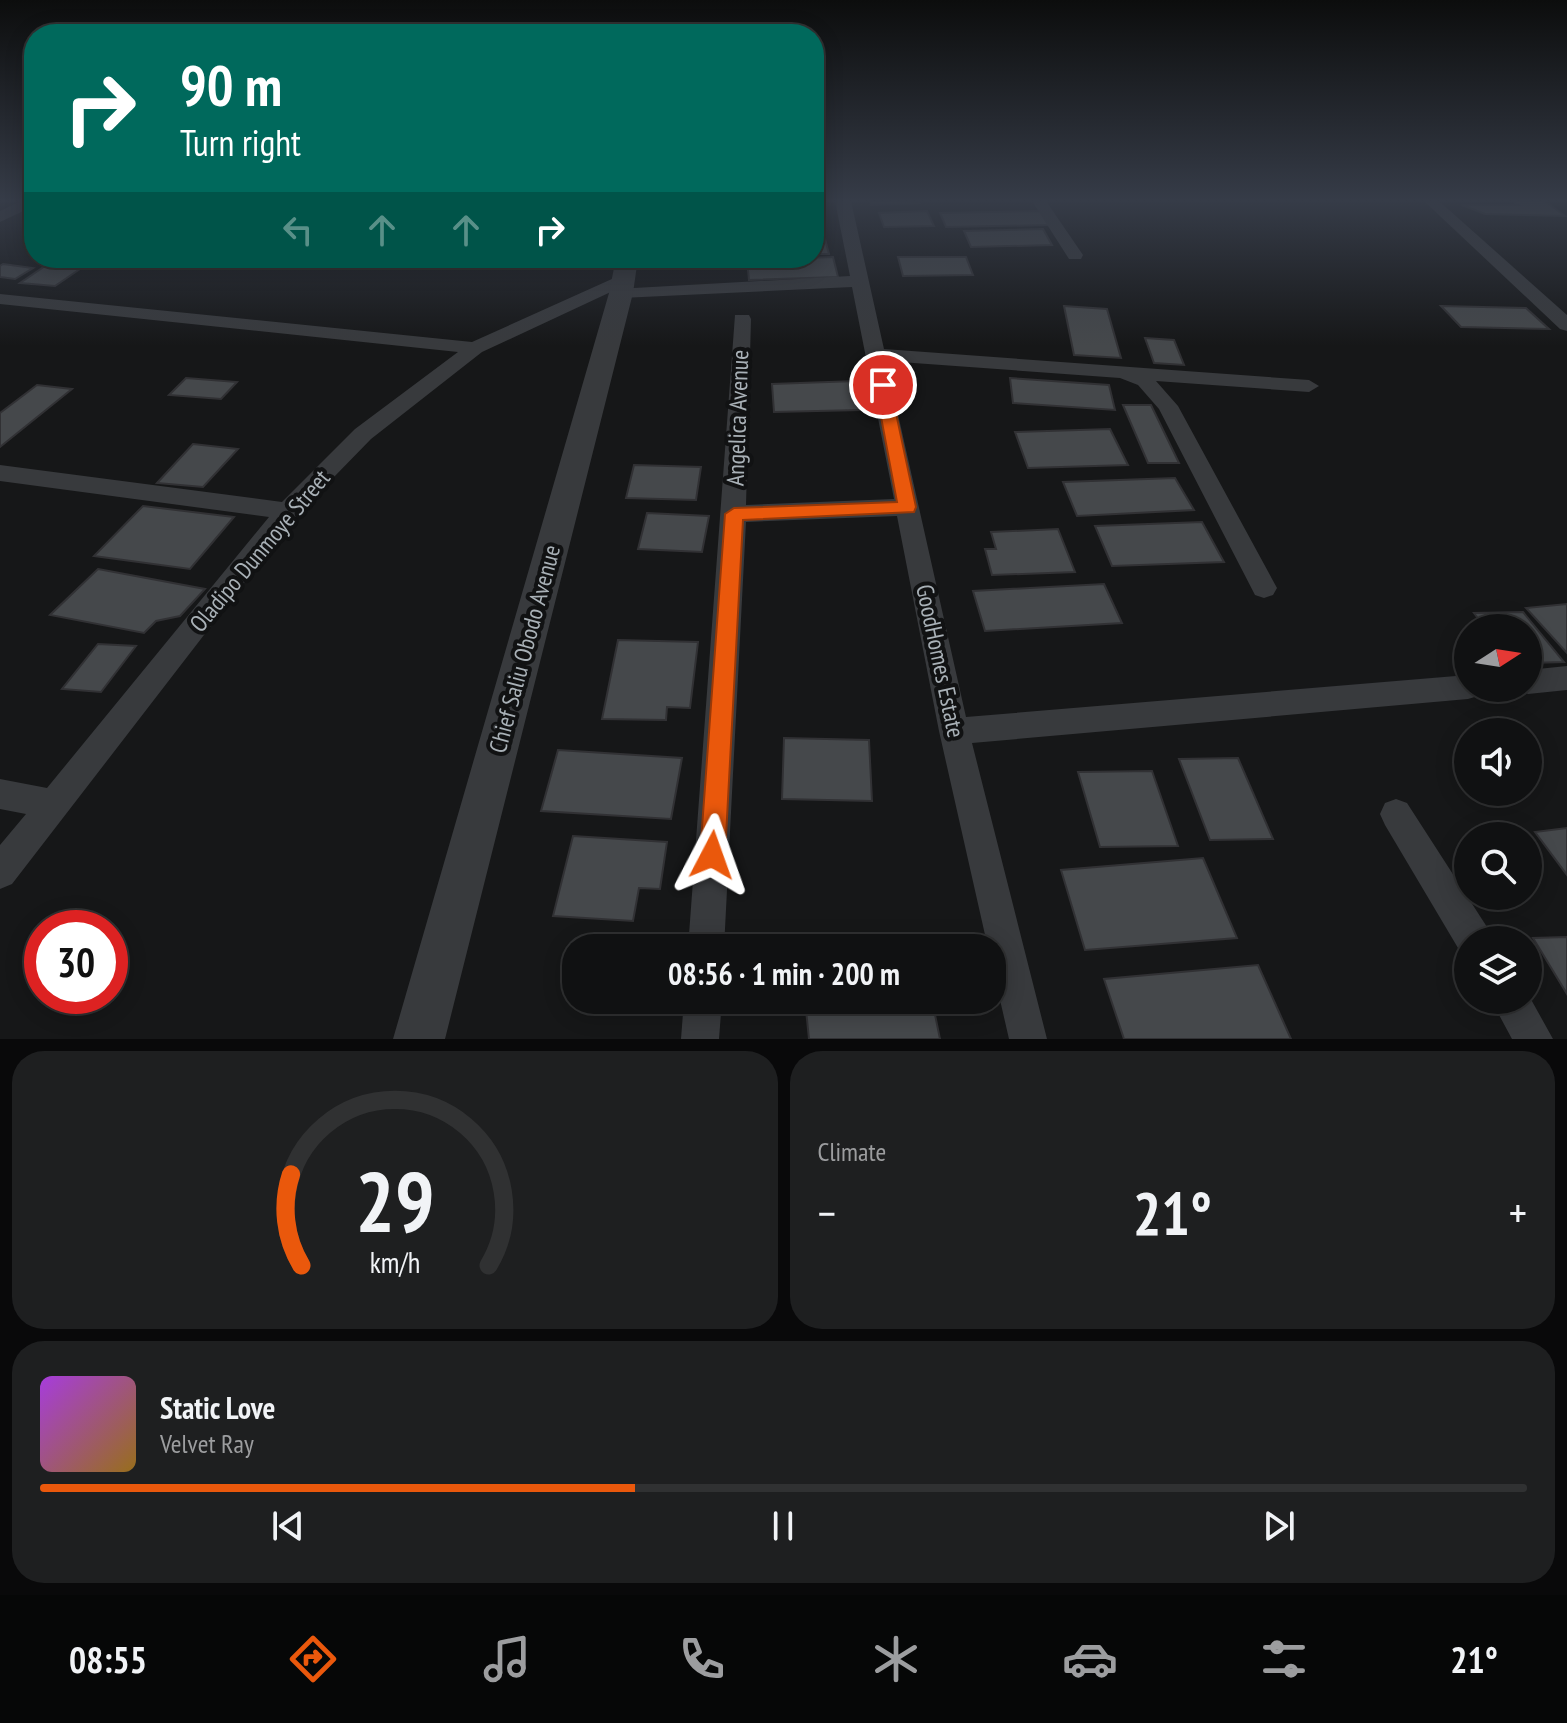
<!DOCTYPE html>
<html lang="en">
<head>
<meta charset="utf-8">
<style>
	:root { --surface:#101112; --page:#1e1f20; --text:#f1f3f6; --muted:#9c9d9f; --line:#303132; --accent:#ea580c }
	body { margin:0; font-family:"PT Sans Narrow",sans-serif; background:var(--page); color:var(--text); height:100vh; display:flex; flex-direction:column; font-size:30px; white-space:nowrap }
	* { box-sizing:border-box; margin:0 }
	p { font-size:26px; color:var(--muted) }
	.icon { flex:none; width:44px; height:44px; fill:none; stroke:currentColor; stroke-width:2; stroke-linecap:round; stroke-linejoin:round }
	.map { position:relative; height:1039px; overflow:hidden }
	.drawer { display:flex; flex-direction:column; gap:12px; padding:12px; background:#09090a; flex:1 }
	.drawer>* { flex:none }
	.top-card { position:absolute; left:24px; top:24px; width:800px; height:244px; border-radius:32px; box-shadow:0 4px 20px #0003,0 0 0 2px var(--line); background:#00695c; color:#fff; overflow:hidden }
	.needle { width:52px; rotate:78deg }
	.fabs { position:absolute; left:1454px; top:614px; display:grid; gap:16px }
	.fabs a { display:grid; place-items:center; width:88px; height:88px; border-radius:50%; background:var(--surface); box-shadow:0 4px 20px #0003,0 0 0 2px var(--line); font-size:40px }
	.speed { position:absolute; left:24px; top:910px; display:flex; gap:16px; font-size:40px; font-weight:700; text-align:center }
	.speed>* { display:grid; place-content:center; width:104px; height:104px; border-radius:50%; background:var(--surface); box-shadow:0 4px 20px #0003,0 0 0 2px var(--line); line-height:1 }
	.speed .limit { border:12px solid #d22; background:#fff; color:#111 }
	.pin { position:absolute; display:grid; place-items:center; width:68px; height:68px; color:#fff; margin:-34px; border:4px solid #fff; border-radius:50%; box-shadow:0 2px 8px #0007 }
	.me { position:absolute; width:88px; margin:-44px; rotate:4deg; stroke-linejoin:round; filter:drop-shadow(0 0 6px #0008) }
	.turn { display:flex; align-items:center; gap:28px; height:168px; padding:0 24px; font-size:36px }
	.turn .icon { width:104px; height:104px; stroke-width:2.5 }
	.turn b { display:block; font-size:56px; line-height:68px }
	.lanes { display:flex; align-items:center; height:76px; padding:0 24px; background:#0003; justify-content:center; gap:40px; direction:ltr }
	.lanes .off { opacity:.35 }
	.big { font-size:60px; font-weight:600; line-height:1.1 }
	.drawer .tile { flex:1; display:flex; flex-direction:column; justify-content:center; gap:12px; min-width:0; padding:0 28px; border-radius:32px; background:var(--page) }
	.drawer .dial { align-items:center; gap:0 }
	.dial svg { height:208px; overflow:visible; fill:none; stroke:var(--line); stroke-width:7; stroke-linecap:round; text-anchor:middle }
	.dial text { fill:var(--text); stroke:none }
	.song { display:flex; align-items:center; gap:24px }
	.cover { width:96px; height:96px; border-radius:12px; background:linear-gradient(135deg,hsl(280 70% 55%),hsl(40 70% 35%)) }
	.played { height:8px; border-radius:4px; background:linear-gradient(90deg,var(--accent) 40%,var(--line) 40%) }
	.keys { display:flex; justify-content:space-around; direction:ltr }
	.heat { display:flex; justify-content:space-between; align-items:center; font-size:44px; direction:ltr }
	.drawer .tiles { flex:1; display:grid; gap:12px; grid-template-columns:1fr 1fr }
	.tile:last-child { grid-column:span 2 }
	.trip { position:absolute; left:562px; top:934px; width:444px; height:80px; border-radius:32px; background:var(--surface); box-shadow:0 4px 20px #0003,0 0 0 2px var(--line); font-weight:600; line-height:80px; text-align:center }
	.tab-bar { display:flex; height:128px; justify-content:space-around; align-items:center; background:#060707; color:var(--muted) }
	.tab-bar .icon { width:56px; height:56px }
	.tab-bar .on { color:var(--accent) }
	.tab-bar b { font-size:36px; color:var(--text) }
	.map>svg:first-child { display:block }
</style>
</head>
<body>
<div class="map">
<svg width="1567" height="1039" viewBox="0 0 1567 1039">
	<rect width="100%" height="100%" fill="#161718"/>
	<g fill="#45484b" stroke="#313134" stroke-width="2">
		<path d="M870 201H919L920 203 871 205Z"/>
		<path d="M1512 201H1545L1565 216 1485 214 1462 205H1518Z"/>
		<path d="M927 211 934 226 884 227 879 213Z"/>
		<path d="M1041 211 1049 225 946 227 940 213Z"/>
		<path d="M1043 229 1052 245 971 247 964 231Z"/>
		<path d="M825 239 829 254H814V240Z"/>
		<path d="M833 257 838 277 749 280 747 260Z"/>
		<path d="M898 257H966L973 275 903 276Z"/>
		<path d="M57 258H96L55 286 20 283Z"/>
		<path d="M3 264 33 268 15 279 0 277V266Z"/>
		<path d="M1064 306 1107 309 1121 358 1074 355Z"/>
		<path d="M1441 306 1526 308 1549 329 1461 327Z"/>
		<path d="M1145 338 1174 340 1184 365 1154 363Z"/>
		<path d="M186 378 237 382 221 399 169 395Z"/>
		<path d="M1010 378 1109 385 1115 410 1013 403Z"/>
		<path d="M856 381 861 410 774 412 772 384Z"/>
		<path d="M37 385 72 389 0 447V413Z"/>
		<path d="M1123 405H1151L1179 463H1148Z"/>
		<path d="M1110 429 1128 465 1028 468 1015 432Z"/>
		<path d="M193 444 238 449 203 487 157 483Z"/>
		<path d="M634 465 701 467 696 500 626 498Z"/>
		<path d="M1175 478 1194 510 1077 516 1063 482Z"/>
		<path d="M143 506 234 517 190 569 94 556Z"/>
		<path d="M647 513 709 516 702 552 638 549Z"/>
		<path d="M1202 522 1224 562 1112 566 1095 526Z"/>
		<path d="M1058 529 1075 572 992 575 985 549H996L991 532Z"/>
		<path d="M98 569 205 589 180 616 156 621 144 633 50 615Z"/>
		<path d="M1104 584 1122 623 985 631 973 591Z"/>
		<path d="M1567 604V653L1526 608Z"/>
		<path d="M1523 612 1564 662 1528 663V628H1472H1485L1474 613Z"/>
		<path d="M618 640 698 642 690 708 667 707 666 720 602 719Z"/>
		<path d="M98 644 136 646 101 692 62 689Z"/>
		<path d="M784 738 869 740 872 801 782 799Z"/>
		<path d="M558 750 682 758 671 819 541 811Z"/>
		<path d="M1238 758 1273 839 1210 840 1179 759Z"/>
		<path d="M1152 771 1178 846 1100 847 1078 772Z"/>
		<path d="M1567 828V875L1535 832Z"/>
		<path d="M573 836 667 842 660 889 639 888 633 921 553 916Z"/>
		<path d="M1203 858 1237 938 1085 950 1061 870Z"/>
		<path d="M1567 937V994L1533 938Z"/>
		<path d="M1258 965 1291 1039H1124L1104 979Z"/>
		<path d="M805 1000H932L940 1039H809Z"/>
	</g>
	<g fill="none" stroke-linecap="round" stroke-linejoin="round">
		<g fill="#383a3d" fill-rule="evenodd">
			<path d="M21 201H34V206L0 222V211Z"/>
			<path d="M835 201H851L884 349 1309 380 1319 386 1309 392 1156 381 1178 406 1277 588 1273 595 1264 598 1255 595 1159 409 1138 385 1120 378 886 361 966 717 1468 675V688H1482L1478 696 1468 699 972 743 1047 1039H1009L992 965V948H988L939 731 897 516 746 522 724 948H688L735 315H749L751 319 746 505 894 499 852 287 621 298 615 297 612 293 615 290 482 352 371 439 295 517 12 884 0 889V845L26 814 0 809V779L47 788 269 517 0 481V465L282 502 355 429 458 352 0 304V294L472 342 623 274 632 279 616 289 850 276Z"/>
			<path d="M1032 201H1046L1083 255 1081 259H1069Z"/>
			<path d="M1424 201H1439L1567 315V331L1560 329Z"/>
			<path d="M1567 666V690L1528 694 1517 688H1528V670Z"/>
			<path d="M1396 799 1407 803 1487 927 1492 940H1468V955L1461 953 1385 825 1380 814 1385 803Z"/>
			<path d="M1528 994 1553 1039H1512L1491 1000H1528Z"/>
			<path d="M684 1000H722L719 1039H681Z"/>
		</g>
		<path fill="#383a3d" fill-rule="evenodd" d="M616 258H638L633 293 445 1039H393L609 293Z"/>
	</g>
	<linearGradient id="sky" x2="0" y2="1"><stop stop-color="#0c0d0d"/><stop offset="0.58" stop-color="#363c48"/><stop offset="1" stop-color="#363c48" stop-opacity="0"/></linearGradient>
	<rect width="1567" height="346" fill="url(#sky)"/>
	<path fill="#ea580c" stroke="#983908" stroke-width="2" d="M883 380 890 385 916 507 914 512 743 520 725 855 721 864 712 867 703 864 700 855 725 514 734 508 897 502 875 385Z"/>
	<g text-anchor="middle" stroke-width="8" stroke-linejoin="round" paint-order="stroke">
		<g font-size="24" fill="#a9b1b7" stroke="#111213">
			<text transform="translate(738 418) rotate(-88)" y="8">Angelica Avenue</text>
			<text transform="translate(260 551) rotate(-50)" y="8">Oladipo Dunmoye Street</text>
			<text transform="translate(525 649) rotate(-75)" y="8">Chief Saliu Obodo Avenue</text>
			<text transform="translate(940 661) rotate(78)" y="8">GoodHomes Estate</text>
		</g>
	</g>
</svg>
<div class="fabs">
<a><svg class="needle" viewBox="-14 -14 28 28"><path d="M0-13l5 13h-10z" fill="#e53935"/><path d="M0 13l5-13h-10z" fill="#9c9d9f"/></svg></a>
<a><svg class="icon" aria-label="sound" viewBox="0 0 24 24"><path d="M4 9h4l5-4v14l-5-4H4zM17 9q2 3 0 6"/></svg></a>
<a><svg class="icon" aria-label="search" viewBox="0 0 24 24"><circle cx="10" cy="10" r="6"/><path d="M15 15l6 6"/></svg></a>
<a><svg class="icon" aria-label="layers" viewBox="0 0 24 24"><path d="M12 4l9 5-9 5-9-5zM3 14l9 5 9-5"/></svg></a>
</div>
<div class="speed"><div class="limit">30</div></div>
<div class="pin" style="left:883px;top:385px;background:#d93025"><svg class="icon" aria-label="arrive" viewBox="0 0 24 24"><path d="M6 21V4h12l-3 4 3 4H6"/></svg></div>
<svg class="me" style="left:712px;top:855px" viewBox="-20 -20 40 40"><path d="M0-17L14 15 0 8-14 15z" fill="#ea580c" stroke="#fff" stroke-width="4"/></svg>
<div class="trip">08:56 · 1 min · 200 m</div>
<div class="top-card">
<div class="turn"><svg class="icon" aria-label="right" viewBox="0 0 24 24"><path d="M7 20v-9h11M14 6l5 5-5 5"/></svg><div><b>90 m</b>Turn right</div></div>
<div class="lanes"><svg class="icon off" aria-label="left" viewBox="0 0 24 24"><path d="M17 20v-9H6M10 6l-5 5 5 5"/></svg><svg class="icon off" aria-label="ahead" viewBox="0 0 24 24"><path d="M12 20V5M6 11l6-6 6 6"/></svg><svg class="icon off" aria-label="ahead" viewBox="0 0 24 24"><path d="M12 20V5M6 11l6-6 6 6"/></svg><svg class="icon" aria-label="right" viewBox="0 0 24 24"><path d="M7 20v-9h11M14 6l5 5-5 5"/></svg></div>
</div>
</div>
<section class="drawer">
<div class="tiles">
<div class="tile dial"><svg viewBox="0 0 100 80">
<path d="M14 69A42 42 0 1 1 86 69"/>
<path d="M14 69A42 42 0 0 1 10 34" stroke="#ea580c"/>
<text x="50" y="56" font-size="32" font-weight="700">29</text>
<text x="50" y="72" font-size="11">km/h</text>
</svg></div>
<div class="tile"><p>Climate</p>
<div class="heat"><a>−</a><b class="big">21°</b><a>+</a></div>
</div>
<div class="tile">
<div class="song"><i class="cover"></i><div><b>Static Love</b><p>Velvet Ray</p></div></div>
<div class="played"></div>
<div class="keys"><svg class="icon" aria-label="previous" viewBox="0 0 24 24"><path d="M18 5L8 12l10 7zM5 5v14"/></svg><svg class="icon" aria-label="pause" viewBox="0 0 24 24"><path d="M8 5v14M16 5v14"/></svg><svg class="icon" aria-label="next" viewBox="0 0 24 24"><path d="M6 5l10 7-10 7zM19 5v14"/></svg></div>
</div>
</div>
</section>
<nav class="tab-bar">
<b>08:55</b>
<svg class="icon on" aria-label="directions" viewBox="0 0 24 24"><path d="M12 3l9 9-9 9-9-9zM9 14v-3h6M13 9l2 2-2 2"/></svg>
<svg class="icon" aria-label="music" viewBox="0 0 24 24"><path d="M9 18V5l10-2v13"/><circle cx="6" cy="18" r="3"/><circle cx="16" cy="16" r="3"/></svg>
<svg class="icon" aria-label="phone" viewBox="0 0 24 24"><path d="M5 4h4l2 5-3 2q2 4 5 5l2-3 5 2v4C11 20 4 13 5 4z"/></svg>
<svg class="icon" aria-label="climate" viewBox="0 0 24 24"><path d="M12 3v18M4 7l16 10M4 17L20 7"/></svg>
<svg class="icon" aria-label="car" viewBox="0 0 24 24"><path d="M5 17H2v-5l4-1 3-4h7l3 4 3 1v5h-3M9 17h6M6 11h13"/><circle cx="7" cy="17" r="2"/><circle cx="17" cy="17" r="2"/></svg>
<svg class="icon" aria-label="filters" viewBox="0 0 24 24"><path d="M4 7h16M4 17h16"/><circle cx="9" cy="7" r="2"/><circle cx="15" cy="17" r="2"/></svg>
<b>21°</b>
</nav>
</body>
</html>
